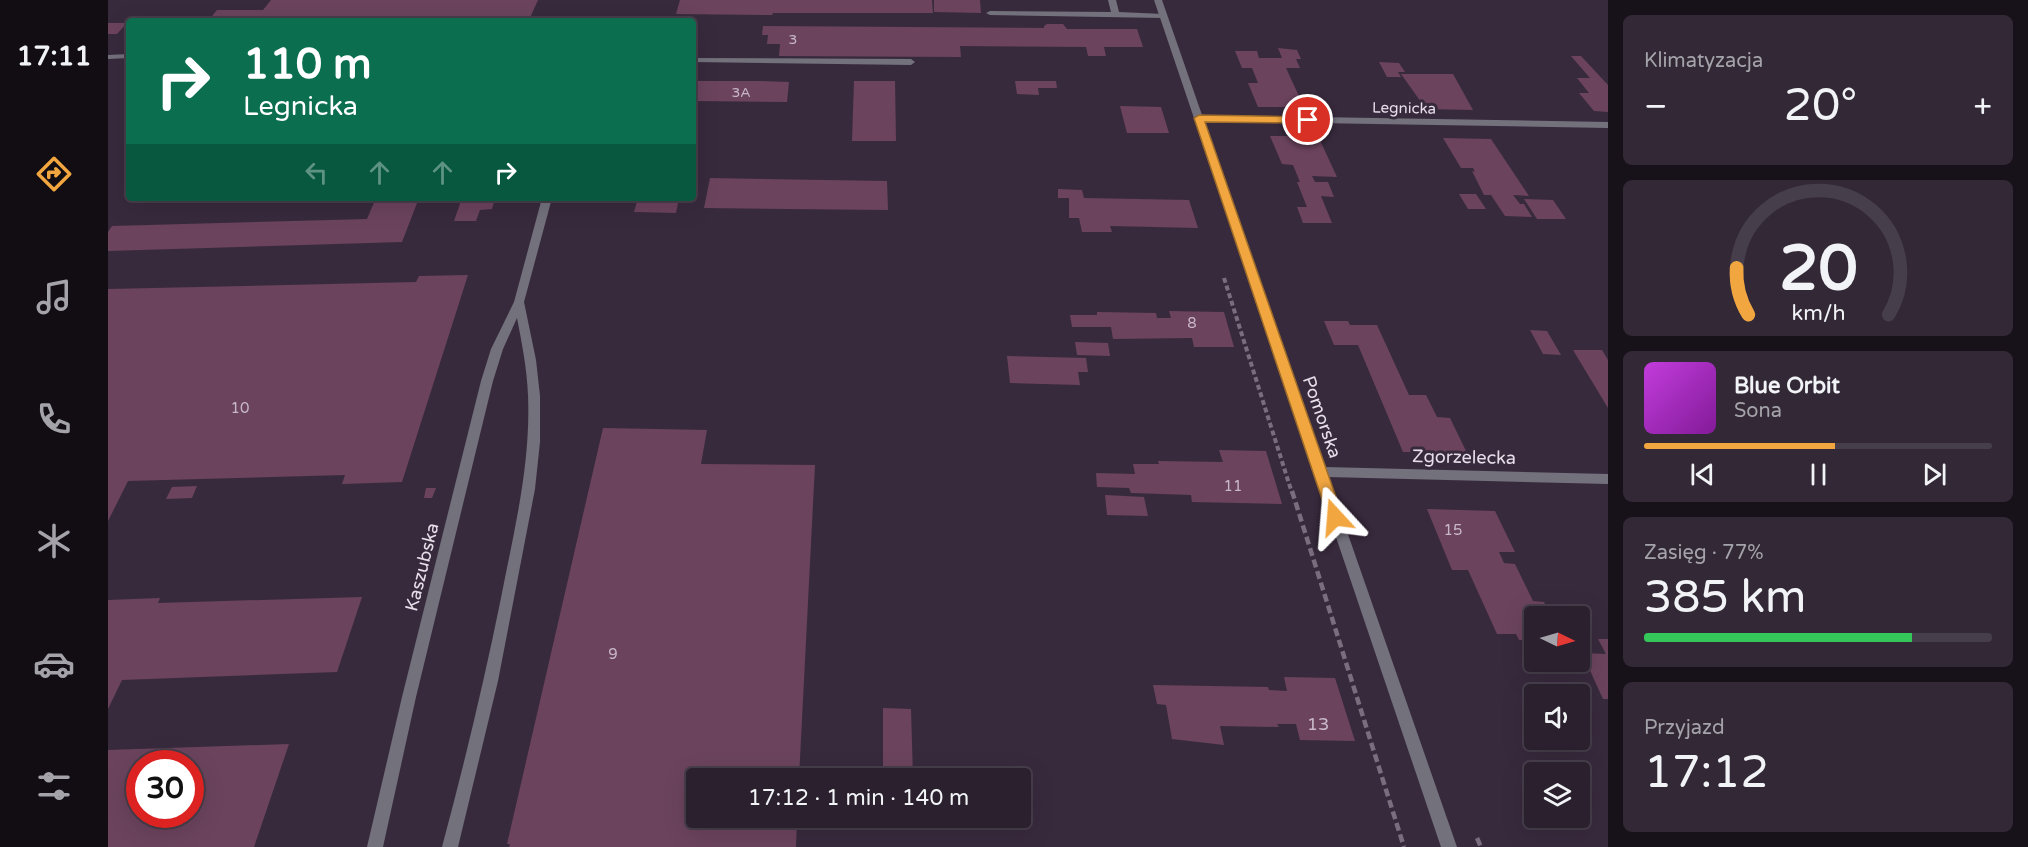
<!DOCTYPE html>
<html lang="pl">
<head>
<meta charset="utf-8">
<style>
	:root { --surface:#2a202e; --page:#322836; --text:#f1f3f6; --muted:#a5a3aa; --line:#463e4a; --accent:#f1a640 }
	body { margin:0; font-family:"Varela Round",sans-serif; background:var(--page); color:var(--text); height:100vh; display:flex; flex-direction:column; font-size:22px; white-space:nowrap }
	* { box-sizing:border-box; margin:0 }
	p { font-size:20px; color:var(--muted) }
	.icon { flex:none; width:33px; height:33px; fill:none; stroke:currentColor; stroke-width:2; stroke-linecap:round; stroke-linejoin:round }
	.map { position:relative; flex:1; overflow:hidden }
	.side { display:flex; flex-direction:column; gap:15px; padding:15px; background:#171219; width:420px }
	.side>* { flex:none }
	.hud { position:absolute; left:18px; top:18px; width:570px; height:183px; border-radius:6px; box-shadow:0 6px 24px #0002,0 0 0 2px var(--line); background:#0b6e4f; color:#fff; overflow:hidden }
	.needle { width:39px; rotate:95deg }
	.controls { position:absolute; left:1416px; top:606px; display:grid; gap:12px }
	.controls a { display:grid; place-items:center; width:66px; height:66px; border-radius:6px; background:var(--surface); box-shadow:0 6px 24px #0002,0 0 0 2px var(--line); font-size:30px }
	.speed { position:absolute; left:18px; top:750px; display:flex; gap:12px; font-size:30px; font-weight:700; text-align:center }
	.speed>* { display:grid; place-content:center; width:78px; height:78px; border-radius:50%; background:var(--surface); box-shadow:0 6px 24px #0002,0 0 0 2px var(--line); line-height:1 }
	.speed .limit { border:9px solid #d22; background:#fff; color:#111 }
	.pin { position:absolute; display:grid; place-items:center; width:51px; height:51px; color:#fff; margin:-26px; border:3px solid #fff; border-radius:50%; box-shadow:0 2px 6px #0007 }
	.me { position:absolute; width:66px; margin:-33px; rotate:341deg; stroke-linejoin:round; filter:drop-shadow(0 0 4px #0008) }
	.turn { display:flex; align-items:center; gap:21px; height:126px; padding:0 18px; font-size:27px }
	.turn .icon { width:78px; height:78px; stroke-width:2.5 }
	.turn b { display:block; font-size:42px; line-height:51px }
	.lanes { display:flex; align-items:center; height:57px; padding:0 18px; background:#0003; justify-content:center; gap:30px; direction:ltr }
	.lanes .off { opacity:.35 }
	.big { font-size:45px; font-weight:600; line-height:1.1 }
	.side .tile { flex:1; display:flex; flex-direction:column; justify-content:center; gap:9px; min-width:0; padding:0 21px; border-radius:9px; background:var(--page) }
	.side .dial { align-items:center; gap:0 }
	.dial svg { height:156px; overflow:visible; fill:none; stroke:var(--line); stroke-width:7; stroke-linecap:round; text-anchor:middle }
	.dial text { fill:var(--text); stroke:none }
	.song { display:flex; align-items:center; gap:18px }
	.cover { width:72px; height:72px; border-radius:9px; background:linear-gradient(135deg,hsl(290 70% 55%),hsl(290 70% 35%)) }
	.played { height:6px; border-radius:3px; background:linear-gradient(90deg,var(--accent) 55%,var(--line) 55%) }
	.keys { display:flex; justify-content:space-around; direction:ltr }
	.heat { display:flex; justify-content:space-between; align-items:center; font-size:33px; direction:ltr }
	.charge { height:9px; border-radius:4px; background:linear-gradient(90deg,#34c759 77%,var(--line) 0) }
	.trip { position:absolute; left:578px; top:768px; width:345px; height:60px; border-radius:6px; background:var(--surface); box-shadow:0 6px 24px #0002,0 0 0 2px var(--line); font-weight:600; line-height:60px; text-align:center }
	main { display:flex; flex:1; min-height:0 }
	.tab-bar { display:flex; flex-direction:column; width:108px; justify-content:space-around; align-items:center; background:#110d12; color:var(--muted) }
	.tab-bar .icon { width:42px; height:42px }
	.tab-bar .current { color:var(--accent) }
	.tab-bar b { font-size:27px; color:var(--text) }
	.map>svg:first-child { display:block }
</style>
</head>
<body>
<main>
<nav class="tab-bar">
<b>17:11</b>
<svg class="icon current" aria-label="directions" viewBox="0 0 24 24"><path d="M12 3l9 9-9 9-9-9zM9 14v-3h6M13 9l2 2-2 2"/></svg>
<svg class="icon" aria-label="music" viewBox="0 0 24 24"><path d="M9 18V5l10-2v13"/><circle cx="6" cy="18" r="3"/><circle cx="16" cy="16" r="3"/></svg>
<svg class="icon" aria-label="phone" viewBox="0 0 24 24"><path d="M5 4h4l2 5-3 2q2 4 5 5l2-3 5 2v4C11 20 4 13 5 4z"/></svg>
<svg class="icon" aria-label="climate" viewBox="0 0 24 24"><path d="M12 3v18M4 7l16 10M4 17L20 7"/></svg>
<svg class="icon" aria-label="car" viewBox="0 0 24 24"><path d="M5 17H2v-5l4-1 3-4h7l3 4 3 1v5h-3M9 17h6M6 11h13"/><circle cx="7" cy="17" r="2"/><circle cx="17" cy="17" r="2"/></svg>
<svg class="icon" aria-label="filters" viewBox="0 0 24 24"><path d="M4 7h16M4 17h16"/><circle cx="9" cy="7" r="2"/><circle cx="15" cy="17" r="2"/></svg>
</nav>
<div class="map">
<svg width="1500" height="847" viewBox="0 0 1500 847">
	<rect width="100%" height="100%" fill="#382a3d"/>
	<g fill="#6b435d" fill-rule="evenodd">
		<path d="M163 0H430L421 20 100 21 109 10H155Z"/>
		<path d="M572 0H824L825 13H665L664 15 568 14Z"/>
		<path d="M826 0H872L873 13 826 12Z"/>
		<path d="M0 23H19L9 34H0Z"/>
		<path d="M939 24H955L959 29H1029L1035 47H996L998 56H980L978 47 852 46 853 57 671 56 672 44H659L660 35H654L655 26 936 28V26Z"/>
		<path d="M1170 48 1189 50 1193 59H1188L1192 68H1178L1196 107H1150L1140 83H1150L1144 68H1134L1127 51H1149L1151 58H1174Z"/>
		<path d="M1463 56H1473L1500 85V112L1486 111 1471 93H1481L1469 78H1482Z"/>
		<path d="M1271 62 1291 63 1297 72H1290L1293 77H1279Z"/>
		<path d="M1293 74H1345L1365 110 1318 109Z"/>
		<path d="M585 81H653L681 82 679 102 585 101Z"/>
		<path d="M746 81H787L788 141H744Z"/>
		<path d="M907 81H948L949 88H930L931 95 909 94Z"/>
		<path d="M1012 106 1053 107 1061 133H1019Z"/>
		<path d="M1162 136H1210L1229 177 1204 176 1207 182H1220L1226 197 1213 196 1224 223H1195L1189 207H1199L1189 182H1192L1185 165 1174 164Z"/>
		<path d="M1335 138 1383 139 1421 196 1405 195 1412 204H1416L1424 217 1397 216 1383 195H1376L1364 171 1367 172 1365 168H1353Z"/>
		<path d="M602 178 779 181 780 210 596 208Z"/>
		<path d="M950 189 974 190 976 198 1081 200 1090 228 1002 226 1004 232H974L971 218H961V198H950Z"/>
		<path d="M1351 194H1368L1378 209H1360Z"/>
		<path d="M268 198H311L294 242 0 251V232L4 226 259 219Z"/>
		<path d="M354 198H387L384 209 372 210 368 221H346Z"/>
		<path d="M530 198H571L568 213 526 212Z"/>
		<path d="M1416 199 1445 200 1458 219H1429Z"/>
		<path d="M360 275 294 482 234 484 237 475 20 481 0 521V289L308 282 311 276Z"/>
		<path d="M1061 311 1116 312 1126 347H1086L1084 338 1005 339 1003 327H964L962 315H989V312L1048 313 1049 318H1063Z"/>
		<path d="M1216 321H1240L1242 325H1269L1301 395H1318L1329 417 1342 418 1359 453 1295 452 1250 345H1226Z"/>
		<path d="M1422 330 1439 331 1453 355 1435 354Z"/>
		<path d="M967 342 1000 343 1002 356 969 355Z"/>
		<path d="M1465 350H1494L1500 360V408Z"/>
		<path d="M899 356 978 358 980 372H970L972 385 902 383Z"/>
		<path d="M495 428 599 430 593 464 707 465 691 778H588V818H689L688 847H401L402 844H399Z"/>
		<path d="M1111 450 1158 451 1174 504 1084 502 1083 495 1023 493 1021 488 989 487 988 473 1027 474 1025 464H1051L1050 461 1115 462Z"/>
		<path d="M89 486 84 498 58 499 64 487Z"/>
		<path d="M318 488H328L324 498H316Z"/>
		<path d="M997 495 1036 497 1040 516 999 515Z"/>
		<path d="M1319 509 1387 511 1407 552H1391L1396 563 1407 564 1425 601 1436 602 1443 616H1426V640H1411L1408 634H1389L1360 570H1344Z"/>
		<path d="M254 597 229 672 14 680 0 709V600L52 598 50 603Z"/>
		<path d="M1490 639H1500V699H1495L1474 653 1498 654Z"/>
		<path d="M1176 677 1227 678 1247 741 1192 740 1188 724H1169L1171 727 1112 726 1116 745 1064 739 1058 705 1049 704 1045 685 1160 687 1161 690 1179 691Z"/>
		<path d="M775 708 803 709 805 778H775Z"/>
		<path d="M181 744 146 847H0V750ZM32 764H82V814H32Z"/>
	</g>
	<g fill="none" stroke-linecap="round" stroke-linejoin="round">
		<path stroke="#796d7e" stroke-width="4" stroke-dasharray="5 3" stroke-linecap="butt" d="M1116 278 1184 493"/>
		<g stroke="#796d7e" stroke-width="4.5" stroke-dasharray="8 4" stroke-linecap="butt">
			<path d="M1184 491 1296 847"/>
			<path d="M1369 838 1373 847"/>
		</g>
		<g fill="#73717c" fill-rule="evenodd">
			<path d="M1000 0H1008L1011 12 1055 14 1059 16 1055 18 882 15 878 13 882 11 1003 12Z"/>
			<path d="M21 54V58L0 59V55Z"/>
			<path d="M585 58 803 59 807 62 803 65 585 62Z"/>
		</g>
		<g fill="#73717c" fill-rule="evenodd">
			<path d="M1046 0H1054L1094 115 1500 122V128L1096 121 1217 467 1500 474V484L1220 477 1349 847H1333Z"/>
			<path d="M434 198H444L416 302 428 360 432 396V442L427 489 390 681 350 847H334C356 765 376 682 393 598 406 531 423 464 420 395 419 369 414 344 409 318L395 349 385 381 308 697 275 847H259L294 697 373 381 383 349 406 302Z"/>
		</g>
	</g>
	<path fill="#f1a640" stroke="#9d6c2a" stroke-width="1.5" d="M1091 115 1200 117 1205 120 1200 123 1097 122 1235 517 1233 521H1222L1220 517 1086 118Z"/>
	<g text-anchor="middle" stroke-width="6" stroke-linejoin="round" paint-order="stroke">
		<g font-size="14" fill="#c8b7c7">
			<text x="685" y="44">3</text>
			<text x="633" y="97">3A</text>
		</g>
		<g font-size="15" fill="#e7deea" stroke="#382a3d">
			<text transform="translate(1296 108) rotate(1)" y="5">Legnicka</text>
		</g>
		<g font-size="15" fill="#c8b7c7">
			<text x="1084" y="328">8</text>
			<text x="132" y="413">10</text>
			<text x="1125" y="491">11</text>
			<text x="1345" y="535">15</text>
			<text x="505" y="659">9</text>
		</g>
		<g font-size="18" fill="#e7deea" stroke="#382a3d">
			<text transform="translate(1214 417) rotate(71)" y="6">Pomorska</text>
			<text transform="translate(1356 457) rotate(1)" y="6">Zgorzelecka</text>
			<text transform="translate(314 567) rotate(-76)" y="6">Kaszubska</text>
		</g>
		<g font-size="18" fill="#c8b7c7">
			<text x="1210" y="730">13</text>
		</g>
	</g>
</svg>
<div class="controls">
<a><svg class="needle" viewBox="-14 -14 28 28"><path d="M0-13l5 13h-10z" fill="#e53935"/><path d="M0 13l5-13h-10z" fill="#a5a3aa"/></svg></a>
<a><svg class="icon" aria-label="sound" viewBox="0 0 24 24"><path d="M4 9h4l5-4v14l-5-4H4zM17 9q2 3 0 6"/></svg></a>
<a><svg class="icon" aria-label="layers" viewBox="0 0 24 24"><path d="M12 4l9 5-9 5-9-5zM3 14l9 5 9-5"/></svg></a>
</div>
<div class="speed"><div class="limit">30</div></div>
<div class="pin" style="left:1200px;top:120px;background:#d93025"><svg class="icon" aria-label="arrive" viewBox="0 0 24 24"><path d="M6 21V4h12l-3 4 3 4H6"/></svg></div>
<svg class="me" style="left:1227px;top:517px" viewBox="-20 -20 40 40"><path d="M0-17L14 15 0 8-14 15z" fill="#f1a640" stroke="#fff" stroke-width="4"/></svg>
<div class="trip">17:12 · 1 min · 140 m</div>
<div class="hud">
<div class="turn"><svg class="icon" aria-label="right" viewBox="0 0 24 24"><path d="M7 20v-9h11M14 6l5 5-5 5"/></svg><div><b>110 m</b>Legnicka</div></div>
<div class="lanes"><svg class="icon off" aria-label="left" viewBox="0 0 24 24"><path d="M17 20v-9H6M10 6l-5 5 5 5"/></svg><svg class="icon off" aria-label="ahead" viewBox="0 0 24 24"><path d="M12 20V5M6 11l6-6 6 6"/></svg><svg class="icon off" aria-label="ahead" viewBox="0 0 24 24"><path d="M12 20V5M6 11l6-6 6 6"/></svg><svg class="icon" aria-label="right" viewBox="0 0 24 24"><path d="M7 20v-9h11M14 6l5 5-5 5"/></svg></div>
</div>
</div>
<section class="side">
<div class="tile"><p>Klimatyzacja</p>
<div class="heat"><a>−</a><b class="big">20°</b><a>+</a></div>
</div>
<div class="tile dial"><svg viewBox="0 0 100 80">
<path d="M14 69A42 42 0 1 1 86 69"/>
<path d="M14 69A42 42 0 0 1 8 45" stroke="#f1a640"/>
<text x="50" y="56" font-size="32" font-weight="700">20</text>
<text x="50" y="72" font-size="11">km/h</text>
</svg></div>
<div class="tile">
<div class="song"><i class="cover"></i><div><b>Blue Orbit</b><p>Sona</p></div></div>
<div class="played"></div>
<div class="keys"><svg class="icon" aria-label="previous" viewBox="0 0 24 24"><path d="M18 5L8 12l10 7zM5 5v14"/></svg><svg class="icon" aria-label="pause" viewBox="0 0 24 24"><path d="M8 5v14M16 5v14"/></svg><svg class="icon" aria-label="next" viewBox="0 0 24 24"><path d="M6 5l10 7-10 7zM19 5v14"/></svg></div>
</div>
<div class="tile"><p>Zasięg · 77%</p><b class="big">385 km</b><div class="charge"></div></div>
<div class="tile"><p>Przyjazd</p><b class="big">17:12</b></div>
</section>
</main>
</body>
</html>
